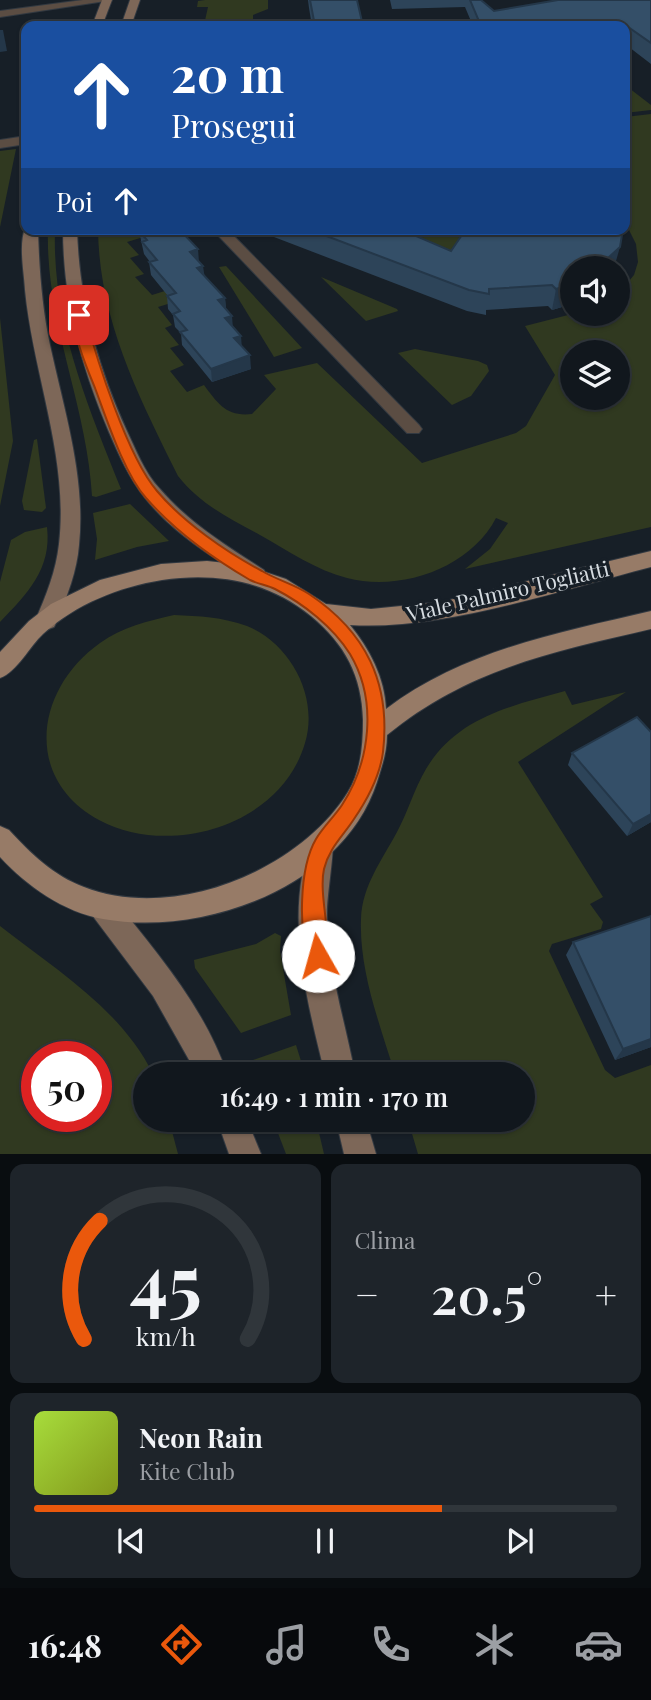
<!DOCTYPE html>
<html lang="it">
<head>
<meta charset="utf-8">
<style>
	:root { --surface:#11171d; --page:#1e242a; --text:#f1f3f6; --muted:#9c9fa4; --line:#30363b; --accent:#ea580c }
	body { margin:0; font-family:"Playfair Display",serif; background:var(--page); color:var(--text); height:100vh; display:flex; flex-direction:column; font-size:26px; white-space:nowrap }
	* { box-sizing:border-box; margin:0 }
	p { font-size:23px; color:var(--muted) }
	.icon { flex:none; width:38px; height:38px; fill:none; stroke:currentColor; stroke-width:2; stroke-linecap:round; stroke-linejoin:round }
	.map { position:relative; height:1154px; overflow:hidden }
	.side { display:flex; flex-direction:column; gap:10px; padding:10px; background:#090d10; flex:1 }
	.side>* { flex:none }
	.top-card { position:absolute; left:21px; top:21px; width:609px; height:214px; border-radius:14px; box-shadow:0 2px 5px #0004,0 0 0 2px var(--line); background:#1a4fa0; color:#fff; overflow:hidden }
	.buttons { position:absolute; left:560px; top:256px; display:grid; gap:14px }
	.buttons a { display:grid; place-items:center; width:70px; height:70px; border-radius:50%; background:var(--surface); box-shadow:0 2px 5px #0004,0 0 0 2px var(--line); font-size:35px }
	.speed { position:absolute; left:21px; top:1041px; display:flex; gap:14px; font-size:35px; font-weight:700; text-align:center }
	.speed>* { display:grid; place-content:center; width:91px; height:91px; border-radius:50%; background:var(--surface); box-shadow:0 2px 5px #0004,0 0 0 2px var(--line); line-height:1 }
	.speed .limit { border:10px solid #d22; background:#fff; color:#111 }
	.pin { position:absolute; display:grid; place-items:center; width:60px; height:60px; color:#fff; margin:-30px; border-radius:14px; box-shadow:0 4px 10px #0006 }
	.me { position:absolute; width:77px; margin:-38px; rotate:353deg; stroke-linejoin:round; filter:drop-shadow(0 0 5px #0008) }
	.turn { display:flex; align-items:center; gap:24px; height:147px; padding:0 35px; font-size:32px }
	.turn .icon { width:91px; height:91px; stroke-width:2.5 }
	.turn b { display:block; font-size:49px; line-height:60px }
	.then { display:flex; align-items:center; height:66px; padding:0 35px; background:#0003; gap:14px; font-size:26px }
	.big { font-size:52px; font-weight:600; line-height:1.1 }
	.side .tile { flex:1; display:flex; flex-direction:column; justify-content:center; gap:10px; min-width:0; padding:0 24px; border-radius:14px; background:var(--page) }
	.side .dial { align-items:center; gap:0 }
	.dial svg { height:182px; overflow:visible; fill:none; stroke:var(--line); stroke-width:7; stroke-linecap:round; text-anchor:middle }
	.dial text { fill:var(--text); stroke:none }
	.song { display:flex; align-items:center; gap:21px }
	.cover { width:84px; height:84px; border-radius:10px; background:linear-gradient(135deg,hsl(80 70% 55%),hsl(70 70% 35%)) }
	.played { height:7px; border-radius:4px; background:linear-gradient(90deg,var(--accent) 70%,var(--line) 70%) }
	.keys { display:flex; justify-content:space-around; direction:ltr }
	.heat { display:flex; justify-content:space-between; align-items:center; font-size:38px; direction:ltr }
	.side .tiles { flex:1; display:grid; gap:10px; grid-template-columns:1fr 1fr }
	.tile:last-child { grid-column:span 2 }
	.trip { position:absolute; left:133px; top:1062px; width:402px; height:70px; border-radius:35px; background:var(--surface); box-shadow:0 2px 5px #0004,0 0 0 2px var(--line); font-weight:600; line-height:70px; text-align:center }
	.dock { display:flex; height:112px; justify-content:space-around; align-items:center; background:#07090c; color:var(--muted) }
	.dock .icon { width:49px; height:49px }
	.dock .selected { color:var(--accent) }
	.dock b { font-size:32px; color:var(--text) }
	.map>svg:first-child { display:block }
</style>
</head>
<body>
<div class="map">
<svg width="651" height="1154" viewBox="0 0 651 1154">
	<rect width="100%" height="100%" fill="#171f27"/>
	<g fill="#303920" fill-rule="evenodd">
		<path d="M205 0H268V9L253 15V24L204 25 208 7H197L198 1Z"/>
		<path d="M625 85 651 105V110L625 113Z"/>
		<path d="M651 114V527L465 569 490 549 508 523 496 518C470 568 401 592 347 578 316 570 288 551 260 535 229 518 201 505 178 476 139 397 99 320 98 229H170L127 242 139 255 130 258 144 274 135 277 152 295 197 281 207 292 158 307 172 325 165 328 179 345 170 348 184 365 170 371 187 392 204 385C218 404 227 417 252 414L276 389 264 375 317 363 422 463 516 433 526 426 555 375 525 326 576 313H618V294L634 275 638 262 636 244 625 222V117ZM572 352H618V397H572Z"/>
		<path d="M16 149 0 227V151Z"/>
		<path d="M48 229H55C52 322 87 404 121 489L96 497 92 496C87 405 45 321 48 229Z"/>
		<path d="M396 229H529L467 257Z"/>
		<path d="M226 266 302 348 274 357 219 267Z"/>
		<path d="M321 277 397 309 398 311 366 321Z"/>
		<path d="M0 318 13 441 0 506Z"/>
		<path d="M415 349 478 361 487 365 489 371 471 396 452 405 398 353Z"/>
		<path d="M37 439 46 508 42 512 24 510 22 501 34 440Z"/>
		<path d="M130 504 169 541 137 547 95 560 97 539 93 513Z"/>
		<path d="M47 527C52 569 27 594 0 622V582L11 540 25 532Z"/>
		<path d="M174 615C199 616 222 617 247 626 291 644 319 697 305 743 281 826 169 858 99 820 23 779 35 689 100 643 122 627 148 621 174 615Z"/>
		<path d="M565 691 572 705 626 692 518 762 603 897 590 904 603 922 601 929 552 944 549 951 605 1070 615 1078 651 1065V1154H418L408 1120H523V1074H395C380 1025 359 971 361 919 362 886 382 860 397 832 408 812 414 789 426 769 457 717 511 706 565 691Z"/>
		<path d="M0 926C56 970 121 1009 153 1074H145V1120H169L178 1154H0ZM37 1057H96V1116H37Z"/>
		<path d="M275 933 281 936 280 951 291 1015 241 1033 195 968 194 960 256 944Z"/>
		<path d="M296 1045 305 1074H257L253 1060Z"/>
		<path d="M273 1120H316L324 1154H286Z"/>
	</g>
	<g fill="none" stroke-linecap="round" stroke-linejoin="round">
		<g stroke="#323941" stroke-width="2">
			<g id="street">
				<path d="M83 0H112L0 17V11Z"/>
				<path d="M26 136V144L0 148V140Z"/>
				<path d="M212 229H227L419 425 422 429 419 433H407Z"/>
			</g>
		</g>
		<g stroke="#323941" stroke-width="2">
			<g id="secondary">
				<path d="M102 0H112L102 26H92Z"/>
				<path d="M130 0H140L131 26H121Z"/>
				<path d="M26 226V229H38C39 269 42 307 50 345 64 410 86 478 79 545 77 571 67 596 57 621L54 627 46 630 38 627 35 621C46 596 56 571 59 544 69 458 33 374 25 290 24 271 18 243 26 226Z"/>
				<path d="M63 229H77C79 300 97 365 126 429 136 450 144 472 160 489 189 523 227 546 264 570L267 576 264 582C247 587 227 567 213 557 188 540 164 522 145 498 129 478 119 455 109 432 81 366 63 301 63 229Z"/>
				<path d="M323 833 332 836C336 846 326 897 327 916 328 970 345 1021 355 1074H325C307 1001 282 909 314 836Z"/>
				<path d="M102 893 112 897C155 950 205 1008 227 1074H197L153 996 92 915 88 906 92 897Z"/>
				<path d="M217 1120H247L261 1154H229Z"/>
				<path d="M336 1120H366L376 1154H344Z"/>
			</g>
		</g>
		<g stroke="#323941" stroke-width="2">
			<path id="primary" d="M651 551V567C561 590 441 631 350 625 369 648 385 678 386 709 464 650 558 633 651 611V629C552 652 468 669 387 735 387 752 382 766 377 782 343 887 204 937 103 919 63 912 27 886 0 857V826L9 830C30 853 54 876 84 887 173 922 299 871 348 792 361 771 363 745 363 720 362 676 345 644 311 616 268 581 217 572 162 580 119 587 76 604 43 634 30 646 17 672 0 678V652L29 621 51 604 100 580 161 564 207 561 244 565 286 579 326 604 371 609 441 602Z"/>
		</g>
		<use href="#street" fill="#5b4d43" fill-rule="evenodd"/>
		<use href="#secondary" fill="#7d6758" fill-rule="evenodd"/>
		<use href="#primary" fill="#977b67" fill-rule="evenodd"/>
	</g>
	<g fill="#2d4459">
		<path d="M308 0H357L363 26H312L309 8Z"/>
		<path d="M390 0H481L494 11 651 0V64L625 44V26H473L465 7 392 9Z"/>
		<path d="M274 229H400L451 251 615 267 572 268V304L552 310 548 306 486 310V315L467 311 274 237Z"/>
		<path d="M139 231 199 261 204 275 225 298 226 309 233 327 241 336V346L251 369 212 382 182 345 181 333 175 327 173 315 168 309 167 296H168L151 275 149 262H150L144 254Z"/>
		<path d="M651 732V822L627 836 568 765 572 753Z"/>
		<path d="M573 942 651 1047 615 1060 566 955Z"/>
	</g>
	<g fill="#243749">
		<path d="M621 22 620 26H598Z"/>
		<path d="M0 30H3L7 51 0 52Z"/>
		<path d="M620 247 614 268H597Z"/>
		<path d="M198 249 199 262 190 252Z"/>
		<path d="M203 266 205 279 197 268Z"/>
		<path d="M572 284V304L552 310 556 289Z"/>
		<path d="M225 298 226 311 218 300Z"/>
		<path d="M232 316 233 329 225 318Z"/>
		<path d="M241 336 242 349 234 338Z"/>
		<path d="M250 355 251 369 212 382 211 369Z"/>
		<path d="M651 814V822L627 836 633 824Z"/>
		<path d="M651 1039V1047L615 1060 623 1049Z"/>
	</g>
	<g fill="#344f68" stroke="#243749" stroke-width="2">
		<path d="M310 0H357L363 26H315Z"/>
		<path d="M470 0H481L494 11 558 0H651V43L621 22 598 26H481Z"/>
		<path d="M145 229H179L198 249 190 252 203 266 197 268 225 298 218 300 232 316 225 318 241 336 234 338 250 355 211 369 180 332 187 330 173 314 180 311 167 296 176 293 149 262 157 260 142 242 147 240 139 231Z"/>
		<path d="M308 229H400L451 251 466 229H623L620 247 597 268H572V284L556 289 552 285 489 289V294L469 290Z"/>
		<path d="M637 717 651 732V814L633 824 572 753Z"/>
		<path d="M651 916V1039L623 1049 573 942Z"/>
	</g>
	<path fill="#ea580c" stroke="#983908" stroke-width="2" d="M75 313 85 315C97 360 127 456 157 491 183 522 226 552 262 571 277 580 294 584 309 594 366 632 391 683 383 752 380 775 367 800 354 819 343 836 329 848 324 869 318 896 334 943 325 963L318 966 310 963C298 932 299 868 316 839 323 827 334 817 342 805 370 762 378 701 350 654 333 627 304 604 275 589 267 585 258 584 250 580 214 559 174 530 146 498 124 473 107 420 95 388 88 371 70 329 75 313Z"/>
	<g text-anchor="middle" stroke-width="7" stroke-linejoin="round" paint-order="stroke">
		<g font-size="21" fill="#d5dbe0" stroke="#171f27">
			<text transform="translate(508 592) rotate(-13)" y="7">Viale Palmiro Togliatti</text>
		</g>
	</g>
</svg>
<div class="buttons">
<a><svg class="icon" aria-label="sound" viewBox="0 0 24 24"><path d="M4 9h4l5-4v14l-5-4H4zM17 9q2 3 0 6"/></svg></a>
<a><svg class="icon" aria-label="layers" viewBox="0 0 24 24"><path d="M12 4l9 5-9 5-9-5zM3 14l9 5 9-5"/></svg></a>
</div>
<div class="speed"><div class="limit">50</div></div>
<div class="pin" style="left:79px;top:315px;background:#d93025"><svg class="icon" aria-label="arrive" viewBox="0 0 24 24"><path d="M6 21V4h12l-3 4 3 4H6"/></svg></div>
<svg class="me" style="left:318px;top:956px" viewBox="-20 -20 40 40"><circle r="19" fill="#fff"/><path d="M0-13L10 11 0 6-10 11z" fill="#ea580c"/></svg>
<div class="trip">16:49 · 1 min · 170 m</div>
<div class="top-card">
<div class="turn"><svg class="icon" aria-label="ahead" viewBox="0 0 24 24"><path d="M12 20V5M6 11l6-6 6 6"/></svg><div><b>20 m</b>Prosegui</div></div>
<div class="then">Poi<svg class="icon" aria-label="ahead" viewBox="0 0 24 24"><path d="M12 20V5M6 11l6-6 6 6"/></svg></div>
</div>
</div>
<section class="side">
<div class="tiles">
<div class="tile dial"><svg viewBox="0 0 100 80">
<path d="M14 69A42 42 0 1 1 86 69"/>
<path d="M14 69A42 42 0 0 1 21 17" stroke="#ea580c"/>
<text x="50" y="56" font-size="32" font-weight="700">45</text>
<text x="50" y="72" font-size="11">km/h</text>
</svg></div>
<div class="tile"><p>Clima</p>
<div class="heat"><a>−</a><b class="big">20.5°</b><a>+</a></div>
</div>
<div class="tile">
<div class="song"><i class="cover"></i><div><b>Neon Rain</b><p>Kite Club</p></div></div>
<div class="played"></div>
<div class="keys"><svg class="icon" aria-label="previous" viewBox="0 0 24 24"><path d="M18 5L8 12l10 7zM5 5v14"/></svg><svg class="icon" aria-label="pause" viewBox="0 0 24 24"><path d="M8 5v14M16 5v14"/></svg><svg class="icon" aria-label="next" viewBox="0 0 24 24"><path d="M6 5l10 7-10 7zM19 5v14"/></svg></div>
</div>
</div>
</section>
<nav class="dock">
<b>16:48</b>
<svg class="icon selected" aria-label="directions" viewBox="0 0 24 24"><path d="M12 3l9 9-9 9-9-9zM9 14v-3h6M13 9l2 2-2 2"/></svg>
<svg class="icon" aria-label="music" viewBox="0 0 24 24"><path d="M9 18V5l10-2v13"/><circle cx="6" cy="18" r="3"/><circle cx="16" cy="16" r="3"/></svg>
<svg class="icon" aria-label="phone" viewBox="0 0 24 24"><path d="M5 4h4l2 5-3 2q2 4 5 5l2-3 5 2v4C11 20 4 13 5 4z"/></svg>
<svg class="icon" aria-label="climate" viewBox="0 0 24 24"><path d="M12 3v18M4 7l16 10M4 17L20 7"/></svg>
<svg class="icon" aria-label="car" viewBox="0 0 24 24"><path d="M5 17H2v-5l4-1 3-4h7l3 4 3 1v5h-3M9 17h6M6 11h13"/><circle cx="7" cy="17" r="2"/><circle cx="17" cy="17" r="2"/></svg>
</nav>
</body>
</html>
